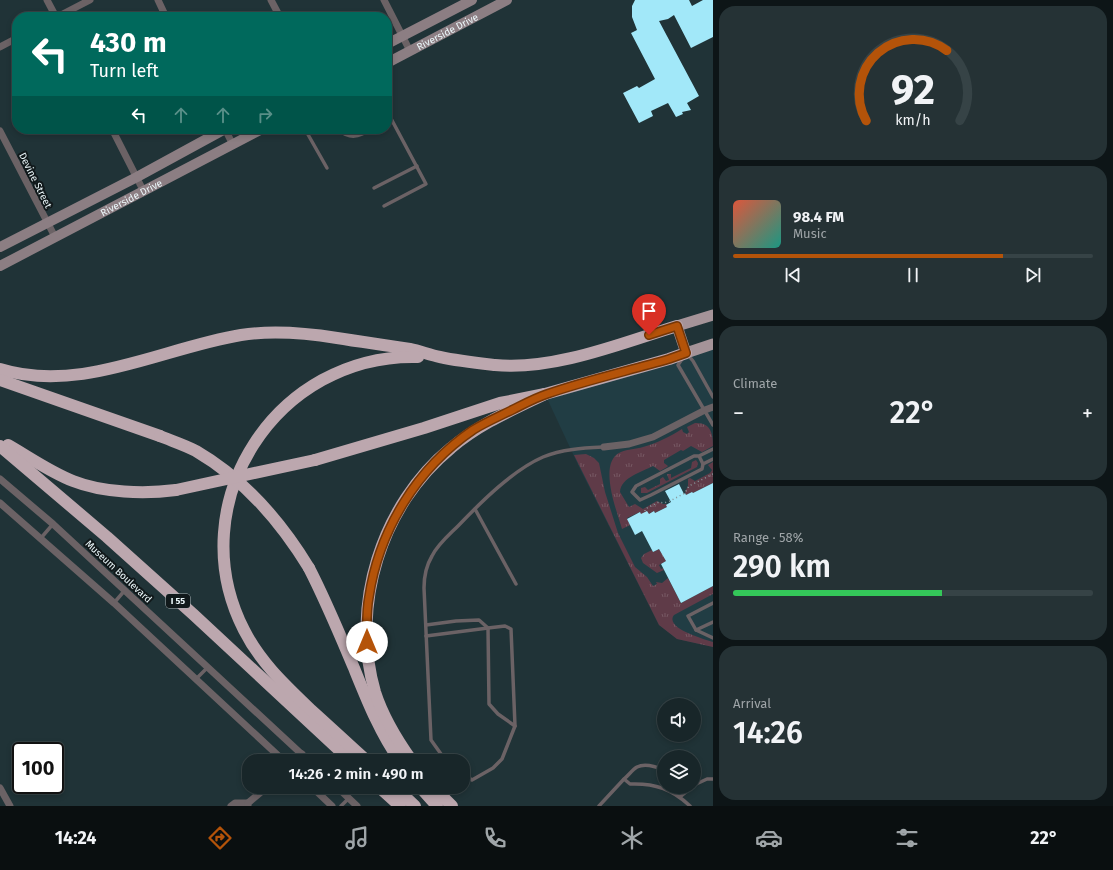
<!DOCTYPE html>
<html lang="en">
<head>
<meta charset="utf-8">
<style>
	:root { --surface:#182629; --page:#253235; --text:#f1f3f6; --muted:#9fa5a8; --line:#364346; --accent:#b45309 }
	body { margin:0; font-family:"Fira Sans",sans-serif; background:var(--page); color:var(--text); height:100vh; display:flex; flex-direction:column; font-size:15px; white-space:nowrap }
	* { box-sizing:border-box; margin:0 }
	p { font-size:13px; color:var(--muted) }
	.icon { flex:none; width:22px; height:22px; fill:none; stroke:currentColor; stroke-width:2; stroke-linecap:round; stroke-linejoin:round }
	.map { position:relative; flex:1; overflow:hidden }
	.drawer { display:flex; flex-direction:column; gap:6px; padding:6px; background:#0d1517; width:400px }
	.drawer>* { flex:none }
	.banner { position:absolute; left:12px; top:12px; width:380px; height:122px; border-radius:16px; box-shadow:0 2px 6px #0003,0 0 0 1px var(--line); background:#00695c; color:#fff; overflow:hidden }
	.fabs { position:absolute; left:657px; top:698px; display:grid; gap:8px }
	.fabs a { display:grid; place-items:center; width:44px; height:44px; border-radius:50%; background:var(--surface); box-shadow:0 2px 6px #0003,0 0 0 1px var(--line); font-size:20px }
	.speed { position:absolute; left:12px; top:742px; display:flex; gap:8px; font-size:20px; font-weight:700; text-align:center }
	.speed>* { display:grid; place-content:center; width:52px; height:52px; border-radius:50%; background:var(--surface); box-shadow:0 2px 6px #0003,0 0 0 1px var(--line); line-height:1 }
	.speed .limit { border:2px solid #111; border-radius:6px; background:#fff; color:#111 }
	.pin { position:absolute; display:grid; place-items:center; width:34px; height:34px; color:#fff; margin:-41px -17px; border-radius:50% 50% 50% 0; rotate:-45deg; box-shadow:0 0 4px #0007 }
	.pin .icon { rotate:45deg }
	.me { position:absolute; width:44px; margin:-22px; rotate:0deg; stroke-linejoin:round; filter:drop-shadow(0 0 3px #0008) }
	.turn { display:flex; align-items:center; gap:14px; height:84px; padding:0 12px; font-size:18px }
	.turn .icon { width:52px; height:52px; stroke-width:2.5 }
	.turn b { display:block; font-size:28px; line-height:34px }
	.lanes { display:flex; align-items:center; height:38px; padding:0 12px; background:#0003; justify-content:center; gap:20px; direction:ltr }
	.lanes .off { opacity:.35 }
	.big { font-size:30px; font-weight:600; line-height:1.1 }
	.drawer .tile { flex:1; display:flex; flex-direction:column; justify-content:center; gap:6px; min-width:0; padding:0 14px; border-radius:16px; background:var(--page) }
	.drawer .dial { align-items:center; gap:0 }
	.dial svg { height:104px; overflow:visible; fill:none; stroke:var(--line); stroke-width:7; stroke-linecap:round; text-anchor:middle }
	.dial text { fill:var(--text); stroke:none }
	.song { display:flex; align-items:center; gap:12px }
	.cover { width:48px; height:48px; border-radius:6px; background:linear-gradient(135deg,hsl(10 70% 55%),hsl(170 70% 35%)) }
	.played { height:4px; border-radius:2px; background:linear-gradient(90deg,var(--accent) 75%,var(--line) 75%) }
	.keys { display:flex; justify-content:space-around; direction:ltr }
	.heat { display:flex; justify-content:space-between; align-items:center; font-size:22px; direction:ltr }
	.charge { height:6px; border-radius:3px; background:linear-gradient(90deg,#34c759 58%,var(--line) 0) }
	.trip { position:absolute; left:242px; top:754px; width:228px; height:40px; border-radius:16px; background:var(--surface); box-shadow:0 2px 6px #0003,0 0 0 1px var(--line); font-weight:600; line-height:40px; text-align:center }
	.tabs { display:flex; height:64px; justify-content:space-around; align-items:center; background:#0a0f10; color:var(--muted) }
	.tabs .icon { width:28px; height:28px }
	.tabs .active { color:var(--accent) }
	.tabs b { font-size:18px; color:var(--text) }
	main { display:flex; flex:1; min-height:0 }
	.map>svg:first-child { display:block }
</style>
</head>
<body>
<main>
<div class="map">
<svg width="713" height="806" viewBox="0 0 713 806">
	<defs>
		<pattern id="grass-tufts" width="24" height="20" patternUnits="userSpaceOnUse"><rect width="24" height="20" fill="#5f3b48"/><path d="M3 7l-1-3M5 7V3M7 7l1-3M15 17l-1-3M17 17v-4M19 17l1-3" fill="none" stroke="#765863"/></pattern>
	</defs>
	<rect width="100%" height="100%" fill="#203337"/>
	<path fill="#213d44" d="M713 344V647L677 639 659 625 580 469 545 394Z"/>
	<g fill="url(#grass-tufts)">
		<path d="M695 423C711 422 713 434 713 446L702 452 691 446 683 451 681 450 664 460V463L668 466 667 467 660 471 653 466C642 472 621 477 620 492L629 507 635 504 643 509 657 501 663 504H667V507L655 513 654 511 649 514H641L640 512 627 518 630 525 622 529C617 511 597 462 621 452 628 449 636 449 643 447 657 443 669 437 682 429L683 432 687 434 689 432 687 427Z"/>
		<path d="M586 454 594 458 599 463 605 492 618 533 635 567 647 577 653 586 657 584 656 582 662 583 668 578 681 603 713 586V594L674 615C664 628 704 639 713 642V647L677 639 659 625 574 455Z"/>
		<path d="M696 460 698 463 697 467 647 493H641V488L645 487 648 490 660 484V479L663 477 666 481 669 480 667 474H671V478L691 468 692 462Z"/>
		<path d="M713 462V483L693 493 692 492 686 495 685 492 688 486V479L690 478 695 481 710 473 712 470 708 465Z"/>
		<path d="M659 549 661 552 689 549 659 565 661 569 663 568 664 570 657 573 643 563 641 558 644 554 652 550 653 552Z"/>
	</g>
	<g fill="#a2e8f9">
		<path d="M635 0H689L692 6 703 0H713V37L691 48 674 15 668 19 659 21 699 96 687 103 691 110 682 112 683 114 676 117 668 103 651 111 653 116 639 123 623 93 637 86 639 88 655 79 631 33 637 30 632 17V6Z"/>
		<path d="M713 483V586L681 603 661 564 666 561 659 549 653 552 642 531 635 535 627 519 640 512 641 514 647 511 649 514 654 511 655 513 667 507 666 505 671 502 665 491 679 484 684 494 685 493 686 495 692 492 693 493Z"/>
	</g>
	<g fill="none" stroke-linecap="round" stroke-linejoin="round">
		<path stroke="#88979b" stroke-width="1.5" stroke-dasharray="1 3" stroke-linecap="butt" d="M645 511V509L659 502 664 503 670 501 685 493 689 486 713 474"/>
		<g stroke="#6b6265" stroke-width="3.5">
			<path d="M309 129 306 131 327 168"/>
			<path d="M337 129C351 140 358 137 372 129"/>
			<path d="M374 188 417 166"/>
			<path d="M384 206 426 184 387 111"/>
			<path d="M688 355 693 361 713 397"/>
			<path d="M682 359 678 365 713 425"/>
			<path d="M699 456 703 464 702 469 651 495 640 500 632 492 636 486 694 456H699L713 449"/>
			<path d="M703 464 713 459"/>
			<path d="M475 509 516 584"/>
			<path d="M41 538 53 524"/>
			<path d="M114 603 125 590"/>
			<path d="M713 622 696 630 713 638"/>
			<path d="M426 625 456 621 479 620 488 628 489 704 498 714 515 726"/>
			<path d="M696 630 688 616 713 603"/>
			<path d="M426 636 488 628 505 626 511 629 515 726 502 759 493 768 472 780 463 774"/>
			<path d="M196 679 208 667"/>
			<path d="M446 761 431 740 424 588C424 577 426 566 432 556 438 544 449 535 458 526 481 502 513 470 543 457 562 449 584 448 604 447"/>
			<path d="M624 779C629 775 632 770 637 767 645 763 657 767 664 770"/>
			<path d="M694 785 707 779H713"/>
			<path d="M680 797 692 787"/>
			<path d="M341 806 349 798"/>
			<path d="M599 806 624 779 630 784C655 783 672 789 690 806"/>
		</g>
		<g stroke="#6b6265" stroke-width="7">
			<path d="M47 0 56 17"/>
			<path d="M158 0 166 17"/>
			<path d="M271 0 280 17"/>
			<path d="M384 0 410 51"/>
			<path d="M57 17 90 0"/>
			<path d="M0 47 17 38"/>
			<path d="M112 129 144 192"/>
			<path d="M225 129 233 145"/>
			<path d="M0 131 55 237"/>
			<path d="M604 447 629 444 653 437 705 410 713 407"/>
			<path d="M0 479 53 524 309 761"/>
			<path d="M0 503 114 603 284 761"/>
			<path d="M296 761 302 754"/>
			<path d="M312 787 332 806"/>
			<path d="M337 787 357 806"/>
			<path d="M0 788 10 806"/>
			<path d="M231 806 235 803H248"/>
			<path d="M248 806V803L267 787"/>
		</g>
		<g stroke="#8c7e83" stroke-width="10">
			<path d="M387 44 472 0"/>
			<path id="s1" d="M387 63 507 0"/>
			<path d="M0 247 137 177 225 129"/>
			<path id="s2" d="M0 266 262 129"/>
		</g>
		<path stroke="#a59499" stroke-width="11" d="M713 315 677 326 686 353 713 344"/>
		<g stroke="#bca7ae" stroke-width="12">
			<path d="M0 369C80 394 162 348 241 335 273 330 306 333 337 338 361 342 386 345 410 349 420 351 430 355 440 357 458 361 477 363 495 365 553 371 622 343 677 326"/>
			<path d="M0 380 160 436"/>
			<path d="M8 445C29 457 50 472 73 481 103 493 145 494 176 490"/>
			<path d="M0 446 107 537 194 615 351 761"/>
			<path d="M315 460 424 428 500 403 545 394 669 359 686 353"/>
			<path d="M309 568C326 601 340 635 354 668 367 700 380 733 400 761"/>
			<path d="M367 761C348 744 330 727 311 710 285 685 260 662 244 630 179 503 277 353 418 357"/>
			<path d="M412 761C397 740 383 717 375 692 350 606 381 505 451 448 479 424 512 410 545 394"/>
			<path d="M379 787 400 806"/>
			<path d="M395 787 415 806"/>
			<path d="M420 787 437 806"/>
			<path d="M433 787 452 806"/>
		</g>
		<g stroke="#bca7ae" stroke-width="12">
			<path d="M160 436C172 441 185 445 196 451 244 479 281 522 309 568"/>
			<path d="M176 490 315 460"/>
		</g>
	</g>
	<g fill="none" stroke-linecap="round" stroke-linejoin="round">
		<g stroke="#753606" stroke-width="10">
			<path id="route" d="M367 642C367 627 366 612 369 597 379 530 417 468 473 430 486 422 500 416 514 409 524 404 535 398 547 394 587 380 628 371 669 359L686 353 677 326 649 335"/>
		</g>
		<use href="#route" stroke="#b45309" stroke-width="7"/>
	</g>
	<g text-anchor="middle" stroke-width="4" stroke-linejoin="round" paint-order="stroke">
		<rect fill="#11191b" stroke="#aab4b7" stroke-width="1" x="166" y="594" width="24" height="14" rx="3"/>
		<g font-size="9" font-weight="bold" fill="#ebf7fa">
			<text x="178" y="604">I 55</text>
		</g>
		<g font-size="10" fill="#ebf7fa" stroke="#11191b">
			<text dy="4" stroke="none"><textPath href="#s1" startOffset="68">Riverside Drive</textPath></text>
			<text transform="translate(36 180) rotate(63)" y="4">Devine Street</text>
			<text dy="4" stroke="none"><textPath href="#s2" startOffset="148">Riverside Drive</textPath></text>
			<text transform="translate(119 571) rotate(43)" y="4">Museum Boulevard</text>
		</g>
	</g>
</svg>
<div class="fabs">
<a><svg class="icon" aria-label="sound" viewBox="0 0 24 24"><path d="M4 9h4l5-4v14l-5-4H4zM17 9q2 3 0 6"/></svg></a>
<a><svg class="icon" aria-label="layers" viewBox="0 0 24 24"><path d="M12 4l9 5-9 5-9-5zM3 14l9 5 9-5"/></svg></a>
</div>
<div class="speed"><div class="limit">100</div></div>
<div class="pin" style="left:649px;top:335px;background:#d93025"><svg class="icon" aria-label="arrive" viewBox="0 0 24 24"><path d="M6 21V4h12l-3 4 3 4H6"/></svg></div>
<svg class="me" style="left:367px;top:642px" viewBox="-20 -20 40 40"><circle r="19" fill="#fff"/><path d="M0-13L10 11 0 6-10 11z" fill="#b45309"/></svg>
<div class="trip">14:26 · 2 min · 490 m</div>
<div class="banner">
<div class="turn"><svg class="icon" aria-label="left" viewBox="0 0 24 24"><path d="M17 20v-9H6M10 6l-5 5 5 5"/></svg><div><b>430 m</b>Turn left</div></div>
<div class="lanes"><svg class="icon" aria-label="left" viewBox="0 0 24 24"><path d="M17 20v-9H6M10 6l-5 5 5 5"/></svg><svg class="icon off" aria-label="ahead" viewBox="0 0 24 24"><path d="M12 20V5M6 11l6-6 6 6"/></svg><svg class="icon off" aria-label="ahead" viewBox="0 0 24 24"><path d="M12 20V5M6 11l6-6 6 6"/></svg><svg class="icon off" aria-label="right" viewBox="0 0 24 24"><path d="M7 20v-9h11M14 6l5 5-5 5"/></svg></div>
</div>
</div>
<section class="drawer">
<div class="tile dial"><svg viewBox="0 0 100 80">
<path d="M14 69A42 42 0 1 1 86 69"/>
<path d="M14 69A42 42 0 0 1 76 15" stroke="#b45309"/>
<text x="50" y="56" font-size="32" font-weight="700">92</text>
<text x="50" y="72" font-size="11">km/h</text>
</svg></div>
<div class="tile">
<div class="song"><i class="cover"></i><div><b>98.4 FM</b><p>Music</p></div></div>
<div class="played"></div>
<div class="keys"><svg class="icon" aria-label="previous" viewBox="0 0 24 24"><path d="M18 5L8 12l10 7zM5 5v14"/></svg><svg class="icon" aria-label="pause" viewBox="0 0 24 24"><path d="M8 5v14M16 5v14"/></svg><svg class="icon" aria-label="next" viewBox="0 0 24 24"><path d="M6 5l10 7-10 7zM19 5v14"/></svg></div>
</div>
<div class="tile"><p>Climate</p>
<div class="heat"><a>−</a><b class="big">22°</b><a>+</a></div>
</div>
<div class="tile"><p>Range · 58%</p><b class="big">290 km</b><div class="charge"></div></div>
<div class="tile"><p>Arrival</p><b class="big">14:26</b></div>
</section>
</main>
<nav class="tabs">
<b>14:24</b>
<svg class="icon active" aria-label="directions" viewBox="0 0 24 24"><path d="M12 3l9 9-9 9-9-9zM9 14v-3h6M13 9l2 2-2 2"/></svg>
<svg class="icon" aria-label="music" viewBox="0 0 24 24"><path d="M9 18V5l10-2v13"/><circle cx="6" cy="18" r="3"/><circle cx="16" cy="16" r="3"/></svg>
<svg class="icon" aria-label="phone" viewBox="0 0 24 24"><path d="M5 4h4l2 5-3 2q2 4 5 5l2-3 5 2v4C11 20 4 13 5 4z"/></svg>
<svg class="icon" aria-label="climate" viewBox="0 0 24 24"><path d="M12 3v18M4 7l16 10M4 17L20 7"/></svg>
<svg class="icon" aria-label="car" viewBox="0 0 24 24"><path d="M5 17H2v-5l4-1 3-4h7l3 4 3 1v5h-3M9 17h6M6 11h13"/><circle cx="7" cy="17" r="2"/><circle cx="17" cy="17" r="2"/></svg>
<svg class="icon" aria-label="filters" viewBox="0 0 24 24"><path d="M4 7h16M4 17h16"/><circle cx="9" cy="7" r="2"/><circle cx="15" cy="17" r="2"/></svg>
<b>22°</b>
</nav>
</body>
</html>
